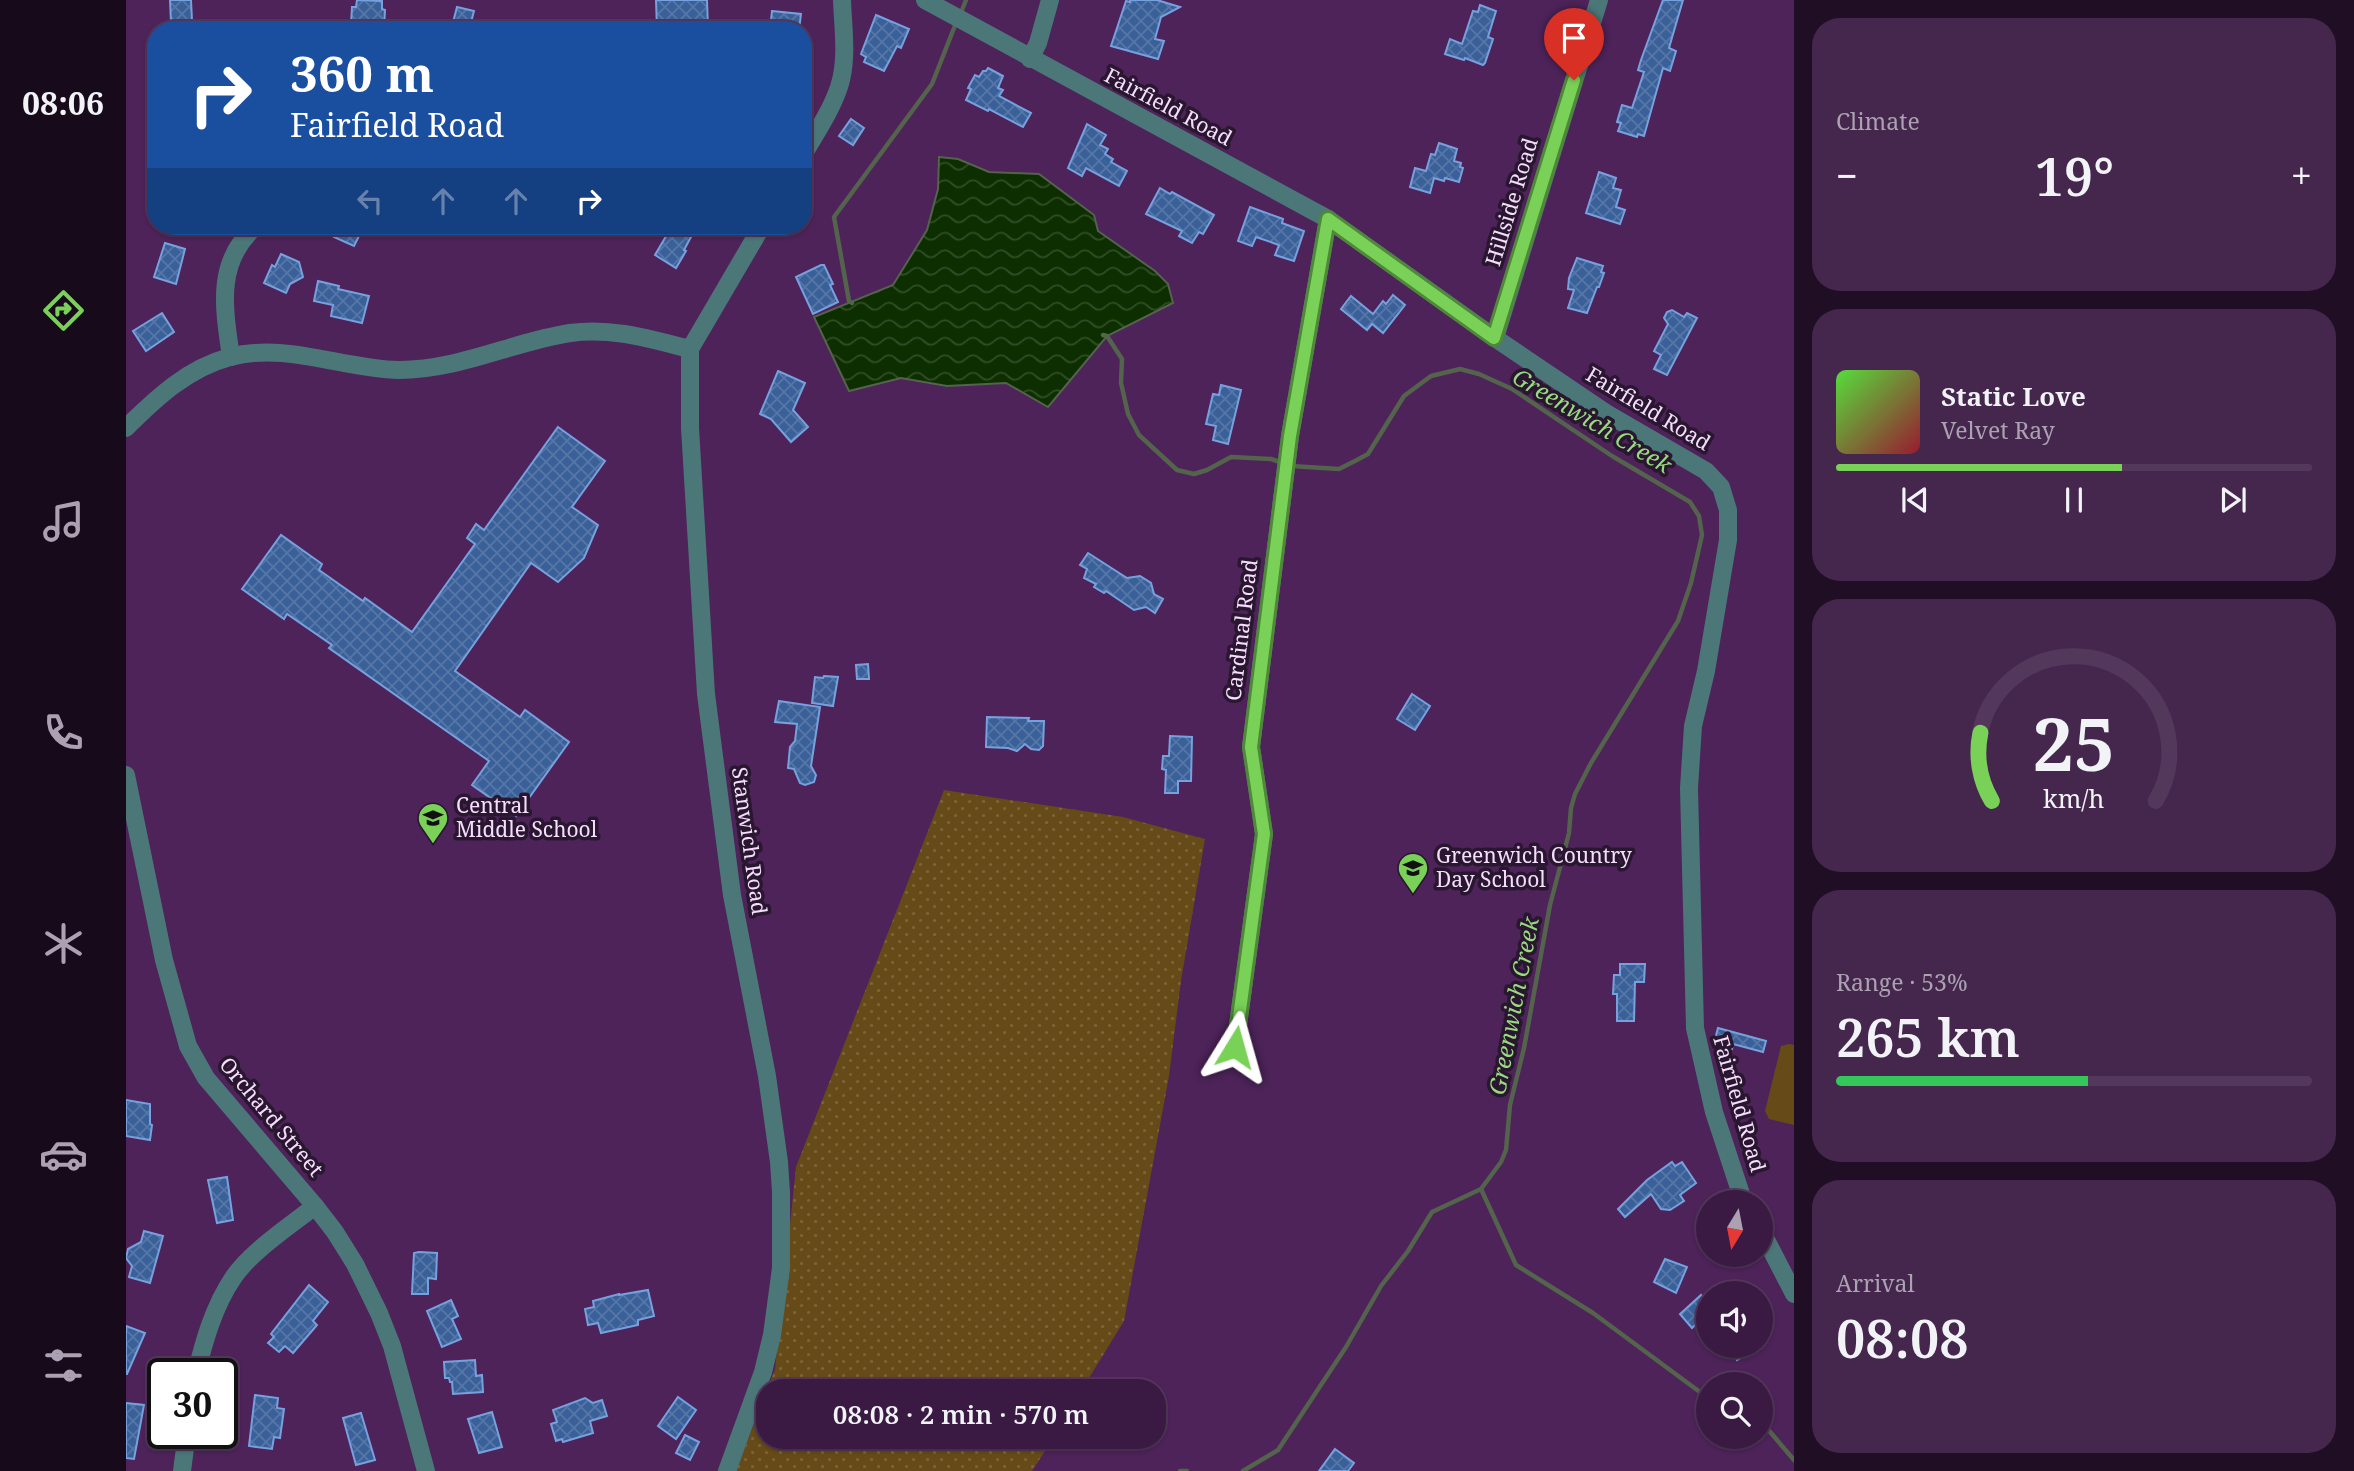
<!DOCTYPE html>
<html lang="en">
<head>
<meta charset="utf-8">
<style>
	:root { --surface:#3a1a43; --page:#45274e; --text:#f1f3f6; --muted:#aba1b2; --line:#54385c; --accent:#79d157 }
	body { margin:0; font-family:"Noto Serif",serif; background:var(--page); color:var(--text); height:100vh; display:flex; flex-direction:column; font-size:26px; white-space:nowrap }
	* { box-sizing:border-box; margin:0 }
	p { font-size:23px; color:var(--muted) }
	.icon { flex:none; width:38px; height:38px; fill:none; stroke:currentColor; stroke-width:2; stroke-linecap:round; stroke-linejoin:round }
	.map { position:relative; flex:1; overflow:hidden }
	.side { display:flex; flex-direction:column; gap:18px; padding:18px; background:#200e25; width:560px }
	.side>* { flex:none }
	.top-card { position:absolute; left:21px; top:21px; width:665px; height:214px; border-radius:28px; box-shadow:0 2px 5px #0004,0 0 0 2px var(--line); background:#1a4fa0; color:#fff; overflow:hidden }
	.needle { width:46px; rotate:190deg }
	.controls { position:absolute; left:1570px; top:1190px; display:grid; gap:14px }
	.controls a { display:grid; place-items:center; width:77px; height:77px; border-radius:50%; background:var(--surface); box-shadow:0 2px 5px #0004,0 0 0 2px var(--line); font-size:35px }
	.speed { position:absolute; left:21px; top:1358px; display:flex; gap:14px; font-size:35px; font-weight:700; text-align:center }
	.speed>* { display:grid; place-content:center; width:91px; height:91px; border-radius:50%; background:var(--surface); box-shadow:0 2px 5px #0004,0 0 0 2px var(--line); line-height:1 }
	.speed .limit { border:4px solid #111; border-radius:10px; background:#fff; color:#111 }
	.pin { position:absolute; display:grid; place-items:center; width:60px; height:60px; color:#fff; margin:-72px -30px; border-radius:50% 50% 50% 0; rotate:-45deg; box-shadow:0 0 7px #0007 }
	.pin .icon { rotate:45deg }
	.me { position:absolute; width:77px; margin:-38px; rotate:8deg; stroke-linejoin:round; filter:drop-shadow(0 0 5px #0008) }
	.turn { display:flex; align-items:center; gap:24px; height:147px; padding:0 28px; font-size:32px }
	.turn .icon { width:91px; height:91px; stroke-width:2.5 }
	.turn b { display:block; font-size:49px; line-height:60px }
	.lanes { display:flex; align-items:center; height:66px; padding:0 28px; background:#0003; justify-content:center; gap:35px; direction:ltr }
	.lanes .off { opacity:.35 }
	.big { font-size:52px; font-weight:600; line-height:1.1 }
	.side .card { flex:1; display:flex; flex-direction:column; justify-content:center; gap:10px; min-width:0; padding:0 24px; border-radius:28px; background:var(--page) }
	.side .dial { align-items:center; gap:0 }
	.dial svg { height:182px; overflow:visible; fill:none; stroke:var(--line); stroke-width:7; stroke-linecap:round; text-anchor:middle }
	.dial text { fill:var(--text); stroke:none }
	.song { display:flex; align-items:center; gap:21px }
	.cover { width:84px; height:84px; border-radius:10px; background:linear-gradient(135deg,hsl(110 70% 55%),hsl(350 70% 35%)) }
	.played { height:7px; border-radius:4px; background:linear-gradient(90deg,var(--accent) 60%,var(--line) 60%) }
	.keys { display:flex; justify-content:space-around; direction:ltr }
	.heat { display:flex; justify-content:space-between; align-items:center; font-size:38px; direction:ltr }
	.charge { height:10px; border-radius:5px; background:linear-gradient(90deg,#34c759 53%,var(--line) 0) }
	.trip { position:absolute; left:630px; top:1379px; width:410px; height:70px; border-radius:28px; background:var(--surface); box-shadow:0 2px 5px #0004,0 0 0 2px var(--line); font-weight:600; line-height:70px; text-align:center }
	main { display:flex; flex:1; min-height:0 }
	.tabs { display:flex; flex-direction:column; width:126px; justify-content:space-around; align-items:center; background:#170a1b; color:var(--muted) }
	.tabs .icon { width:49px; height:49px }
	.tabs .active { color:var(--accent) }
	.tabs b { font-size:32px; color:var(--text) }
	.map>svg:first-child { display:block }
</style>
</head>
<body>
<main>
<nav class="tabs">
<b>08:06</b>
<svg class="icon active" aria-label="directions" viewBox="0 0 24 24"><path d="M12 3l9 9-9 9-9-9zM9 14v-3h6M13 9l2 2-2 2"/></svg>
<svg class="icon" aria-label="music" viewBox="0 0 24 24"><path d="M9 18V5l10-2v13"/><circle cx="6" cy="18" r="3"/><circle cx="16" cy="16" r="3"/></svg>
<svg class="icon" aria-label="phone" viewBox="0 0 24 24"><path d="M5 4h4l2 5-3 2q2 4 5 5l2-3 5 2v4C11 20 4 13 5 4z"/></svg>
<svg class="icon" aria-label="climate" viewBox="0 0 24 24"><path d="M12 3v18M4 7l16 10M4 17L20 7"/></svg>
<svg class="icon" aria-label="car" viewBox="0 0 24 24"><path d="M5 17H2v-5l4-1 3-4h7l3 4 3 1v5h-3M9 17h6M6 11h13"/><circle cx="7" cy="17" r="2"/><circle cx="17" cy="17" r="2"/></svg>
<svg class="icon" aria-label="filters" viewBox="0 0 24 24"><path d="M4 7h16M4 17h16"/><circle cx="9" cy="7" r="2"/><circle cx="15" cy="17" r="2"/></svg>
</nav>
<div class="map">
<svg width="1668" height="1471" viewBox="0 0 1668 1471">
	<defs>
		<pattern id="grass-dots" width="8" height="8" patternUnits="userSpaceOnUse" patternTransform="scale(1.75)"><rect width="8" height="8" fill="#664a17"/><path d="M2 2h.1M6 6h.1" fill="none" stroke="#7c643a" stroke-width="1.8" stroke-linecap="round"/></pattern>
		<pattern id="water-waves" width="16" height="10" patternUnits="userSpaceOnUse" patternTransform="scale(1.75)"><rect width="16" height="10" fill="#0d2f00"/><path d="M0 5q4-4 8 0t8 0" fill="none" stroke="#314d26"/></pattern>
		<pattern id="building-cross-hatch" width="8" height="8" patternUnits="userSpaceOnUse" patternTransform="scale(1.75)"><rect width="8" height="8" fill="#396098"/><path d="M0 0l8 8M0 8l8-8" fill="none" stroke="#5676a7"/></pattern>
	</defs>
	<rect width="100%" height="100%" fill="#4d2359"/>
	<path fill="url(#grass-dots)" d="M818 790 997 817 1079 839 1055 981 1043 1076 998 1321 955 1391H642V1437H928L906 1471H610L649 1369 670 1167Z"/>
	<path fill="#664a17" d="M1663 1044 1668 1045V1125L1643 1119 1639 1111 1655 1046Z"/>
	<path fill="url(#water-waves)" stroke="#53634c" stroke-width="2" d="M813 157 832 159 863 172 913 174 968 215 972 231 1029 271 1042 284 1047 303 981 336 922 407 880 383 821 386 775 378 723 391 688 317 767 285 801 230 812 189Z"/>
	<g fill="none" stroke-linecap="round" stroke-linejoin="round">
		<g stroke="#53634c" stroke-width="4.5">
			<path d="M834 15 840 0"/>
			<path d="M726 303 723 301 708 217 806 84 830 23"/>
			<path d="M977 335 981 336 996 359 995 383 1002 414 1013 435 1051 470 1068 474 1081 470 1105 457 1145 459 1157 463"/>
			<path d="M1355 1189 1390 1265 1467 1313 1582 1398"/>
			<path d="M1634 1420 1668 1460"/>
			<path d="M1054 1471H1061"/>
			<path d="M1117 1471 1152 1450 1220 1347 1255 1286 1282 1251 1306 1212 1355 1189 1375 1162 1380 1150 1384 1105 1398 1048 1424 905 1443 833 1445 808 1449 794 1465 763 1552 621 1565 583 1576 535 1573 516 1564 502 1486 456 1386 389 1353 374 1334 369 1305 376 1278 396 1242 454 1229 461 1213 469 1165 466"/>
		</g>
	</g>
	<g fill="url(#building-cross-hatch)" stroke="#77a1de" stroke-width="2">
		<path d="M44 0H65L66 21 45 22Z"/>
		<path d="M231 0 256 1V9L259 10 258 28 229 30V26L225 25 226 7H230Z"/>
		<path d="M530 0H581L582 29 531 30Z"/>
		<path d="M1004 0H1031L1054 7 1035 17 1029 39 1038 41 1032 59 985 46 1000 1 1004 2Z"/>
		<path d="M1537 0H1557L1543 48 1550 51 1544 71 1537 68 1518 136 1512 134 1511 137 1492 131 1495 123 1491 122 1496 105 1506 108 1518 72 1512 70 1515 60Z"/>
		<path d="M1354 5 1370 11 1362 37 1367 39 1359 63 1357 65 1339 58 1338 60 1319 54 1324 39 1336 44 1347 11 1352 12Z"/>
		<path d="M331 7 348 11 343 30H325Z"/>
		<path d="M646 11 675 14 673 30H644Z"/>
		<path d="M750 15 783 29 775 48 771 46 758 71 738 62 740 57 735 54Z"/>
		<path d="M862 68 877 76 872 88 877 90 873 96 905 113 897 127 863 109 862 111 840 100 845 89 842 88 849 75 853 77 857 71H860Z"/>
		<path d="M725 119 738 128 727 145 713 136Z"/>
		<path d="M961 124 980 135 974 145 982 149 979 154 987 159 985 162 1001 171 993 186 960 168 956 176 942 168Z"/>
		<path d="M1313 143 1331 149 1328 161 1335 163 1334 167 1337 168 1333 182 1319 178 1318 181 1308 178 1304 193 1284 187 1289 168 1300 171 1305 154 1309 155Z"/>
		<path d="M1473 172 1490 178 1487 188 1495 190 1490 207 1499 210 1494 224 1460 213Z"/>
		<path d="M1034 188 1044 194 1046 192 1088 215 1077 234 1073 232 1066 243 1053 236 1056 231 1020 214Z"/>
		<path d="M1124 207 1157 219 1156 223 1178 231 1168 261 1149 255 1153 245 1130 237 1126 246 1112 241Z"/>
		<path d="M214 226H238L228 246 208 237Z"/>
		<path d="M546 226 565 237 558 250 560 251 550 268 529 255Z"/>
		<path d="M39 243 59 249 50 284 28 277Z"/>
		<path d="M155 254 173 262 177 277 164 284 160 293 138 283 146 265 149 267Z"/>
		<path d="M1451 258 1477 266 1475 272 1478 273 1473 287H1471L1461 313 1442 308 1448 290 1442 289 1443 278Z"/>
		<path d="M695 265H698L707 284 704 285 712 302 687 314 670 277Z"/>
		<path d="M192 281 213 286 212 289 243 296 236 323 205 316 207 305 188 301Z"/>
		<path d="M1267 295 1279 305 1257 333 1246 324 1241 330 1215 309 1225 296 1247 314 1257 301 1260 304Z"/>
		<path d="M1546 310 1558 317 1561 313 1571 318 1541 375 1528 369 1535 355 1528 351 1542 324 1538 318 1541 312Z"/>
		<path d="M36 313 48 332 20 351 7 331Z"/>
		<path d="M652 371 679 383 667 410 682 427 665 442 645 419 634 414Z"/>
		<path d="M1095 385 1115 390 1102 444 1087 440 1090 426 1080 424 1087 394 1093 395Z"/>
		<path d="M432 427 479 461 446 507 472 525 458 558 432 582 405 563 329 671 394 717 399 710 443 742 390 816 346 785 363 761 203 648 206 645 161 614 158 619 116 589 155 535 196 564 193 570 237 601 239 598 286 632 349 544 341 538 350 524 358 530Z"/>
		<path d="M962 553 1001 578 1014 576 1025 583 1028 594 1037 599 1029 613 1020 607 1008 610 980 591 978 593 968 587 970 584 958 578 961 569 954 565Z"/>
		<path d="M742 664 743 679H731L730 665Z"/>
		<path d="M698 676 712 677 707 706 686 703 689 677 697 678Z"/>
		<path d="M1286 694 1304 706 1289 730 1271 719Z"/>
		<path d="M653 701 694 707 685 766 690 775 688 782 679 785 674 783 668 769 662 768 664 747 669 741 671 724 649 722Z"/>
		<path d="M861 717 903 718 902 721H918L917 746 913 750 905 749 899 744 891 751 882 748 860 747Z"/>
		<path d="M1044 736 1066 737 1065 781H1052V793H1039L1040 770 1036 769 1037 756H1043Z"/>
		<path d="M1494 964H1519L1518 982H1509L1508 1021H1491V994H1487L1488 975H1494Z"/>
		<path d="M1592 1028 1640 1041 1637 1052 1607 1044 1606 1049 1591 1045 1588 1043Z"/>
		<path d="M0 1100 24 1104V1124L26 1125 24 1140 0 1136Z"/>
		<path d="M1546 1162 1549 1166 1556 1162 1570 1183 1554 1195 1558 1201 1544 1210 1535 1209 1525 1194 1499 1217 1492 1209 1521 1180Z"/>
		<path d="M101 1177 107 1220 91 1223 82 1180Z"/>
		<path d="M18 1231 37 1236 24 1283 3 1277 6 1266 0 1258 2 1249 15 1242Z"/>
		<path d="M293 1252 311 1253 310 1279 302 1278V1294H286L288 1253Z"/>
		<path d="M1539 1259 1561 1267 1550 1293 1528 1282Z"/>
		<path d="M183 1285 202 1302 187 1321 191 1325 167 1353 159 1346 153 1352 142 1343 148 1337 145 1334Z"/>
		<path d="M522 1290 528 1316 512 1320V1325L475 1333 472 1323 462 1325 459 1309 468 1307 467 1301 493 1294V1295Z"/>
		<path d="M1575 1295 1582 1302V1313L1566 1328 1554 1314Z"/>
		<path d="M325 1300 332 1316 326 1319 335 1339 316 1347 301 1311Z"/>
		<path d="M0 1326 19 1333 1 1374H0Z"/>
		<path d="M1604 1346H1636L1611 1360Z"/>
		<path d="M349 1360 350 1376 356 1375 357 1392 327 1394 326 1382H324L323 1378H319L318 1362Z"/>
		<path d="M129 1395 152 1398 151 1408 158 1409 154 1438 148 1437 146 1449 123 1446Z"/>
		<path d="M552 1397 570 1410 550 1439 532 1426Z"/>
		<path d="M459 1398 467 1403 476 1400 481 1416 464 1421 467 1433 437 1442 436 1439 430 1441 425 1424 431 1422 427 1410Z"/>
		<path d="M0 1403 18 1405 8 1459 0 1458Z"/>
		<path d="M366 1412 376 1447 353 1453 342 1419Z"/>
		<path d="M235 1413 249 1460 230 1465 217 1418Z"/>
		<path d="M559 1435 573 1442 564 1460 550 1453Z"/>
		<path d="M1209 1449 1228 1463 1222 1471H1193Z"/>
	</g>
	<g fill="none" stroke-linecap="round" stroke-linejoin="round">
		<g stroke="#4b7778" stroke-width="18">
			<path d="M799 0 1202 219 1369 338 1480 413 1580 471 1595 487 1602 510V540L1580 671 1567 726 1563 788 1569 1028 1588 1112 1615 1194 1620 1202"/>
			<path d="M904 59 912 43 924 0"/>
			<path d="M677 155C690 133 705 111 713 87 722 60 717 28 716 0"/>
			<path d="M1369 338 1473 0"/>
			<path d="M105 357C98 308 89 262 130 226"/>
			<path d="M0 428C30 398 62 368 104 357 160 342 217 369 273 370 333 370 386 342 444 333 485 327 524 339 564 349"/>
			<path d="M0 775 38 960 62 1046 80 1078 189 1206 209 1232 229 1264 253 1313 266 1346 300 1471"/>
			<path d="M1109 1047 1138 834 1125 747 1164 436 1202 219"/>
			<path d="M1634 1228 1668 1294"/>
			<path d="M70 1374C78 1341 88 1306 107 1278 124 1252 164 1226 189 1206"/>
			<path d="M56 1471 61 1433"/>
			<path d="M601 1471 637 1372 646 1335 655 1268V1192L653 1162 641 1076 606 895 580 694 564 428V349L636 226"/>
		</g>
	</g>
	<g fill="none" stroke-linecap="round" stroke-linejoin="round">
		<g stroke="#4f8839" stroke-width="18">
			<path id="route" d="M1109 1047 1138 834 1125 747 1164 436 1202 219 1368 338 1448 80"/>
		</g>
		<use href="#route" stroke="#79d157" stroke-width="12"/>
	</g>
	<defs>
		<g id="school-pin" transform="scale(1.575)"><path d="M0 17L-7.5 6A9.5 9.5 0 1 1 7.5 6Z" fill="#79d157" stroke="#29172f"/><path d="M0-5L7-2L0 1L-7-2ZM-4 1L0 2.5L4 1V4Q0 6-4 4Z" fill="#111"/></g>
	</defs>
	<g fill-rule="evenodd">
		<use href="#school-pin" x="307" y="818"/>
		<use href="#school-pin" x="1287" y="868"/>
	</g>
	<g text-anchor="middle" stroke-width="7" stroke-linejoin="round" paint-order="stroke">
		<g font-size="21" fill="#f6ddfe" stroke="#29172f">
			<text transform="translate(1042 107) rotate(28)" y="7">Fairfield Road</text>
			<text transform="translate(1386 202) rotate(-73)" y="7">Hillside Road</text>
			<text transform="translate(1522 409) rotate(31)" y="7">Fairfield Road</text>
			<text transform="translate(1116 630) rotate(-83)" y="7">Cardinal Road</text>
			<text transform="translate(623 841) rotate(82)" y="7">Stanwich Road</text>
			<text transform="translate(1613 1104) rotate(74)" y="7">Fairfield Road</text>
			<text transform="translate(145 1117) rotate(50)" y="7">Orchard Street</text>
		</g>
		<g font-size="21" fill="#f6ddfe" stroke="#29172f" text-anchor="start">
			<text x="330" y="813">Central<tspan x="330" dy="24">Middle School</tspan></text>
			<text x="1310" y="863">Greenwich Country<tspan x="1310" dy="24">Day School</tspan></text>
		</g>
		<g font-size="23" font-style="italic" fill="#98d981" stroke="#29172f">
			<text transform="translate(1466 421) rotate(31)" y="8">Greenwich Creek</text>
			<text transform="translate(1388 1006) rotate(-79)" y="8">Greenwich Creek</text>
		</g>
	</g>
</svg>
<div class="controls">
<a><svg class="needle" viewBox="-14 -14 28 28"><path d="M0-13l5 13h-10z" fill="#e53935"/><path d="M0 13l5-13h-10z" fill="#aba1b2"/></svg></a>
<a><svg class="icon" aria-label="sound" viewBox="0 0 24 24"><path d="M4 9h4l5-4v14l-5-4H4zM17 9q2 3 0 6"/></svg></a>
<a><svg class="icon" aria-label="search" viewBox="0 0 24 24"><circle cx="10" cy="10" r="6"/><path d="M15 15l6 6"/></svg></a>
</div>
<div class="speed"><div class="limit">30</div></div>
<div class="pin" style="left:1448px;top:80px;background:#d93025"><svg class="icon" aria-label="arrive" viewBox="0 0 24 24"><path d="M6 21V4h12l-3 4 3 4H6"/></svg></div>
<svg class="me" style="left:1109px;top:1047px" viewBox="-20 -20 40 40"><path d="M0-17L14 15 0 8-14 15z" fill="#79d157" stroke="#fff" stroke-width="4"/></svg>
<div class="trip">08:08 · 2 min · 570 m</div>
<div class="top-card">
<div class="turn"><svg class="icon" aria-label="right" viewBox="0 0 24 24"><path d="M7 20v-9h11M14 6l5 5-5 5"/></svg><div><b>360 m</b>Fairfield Road</div></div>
<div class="lanes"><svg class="icon off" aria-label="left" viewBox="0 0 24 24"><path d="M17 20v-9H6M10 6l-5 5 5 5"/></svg><svg class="icon off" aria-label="ahead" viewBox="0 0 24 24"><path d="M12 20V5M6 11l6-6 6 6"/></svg><svg class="icon off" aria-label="ahead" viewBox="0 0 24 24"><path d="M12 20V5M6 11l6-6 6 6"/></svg><svg class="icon" aria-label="right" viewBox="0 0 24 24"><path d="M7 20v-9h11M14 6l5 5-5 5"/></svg></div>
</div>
</div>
<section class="side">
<div class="card"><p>Climate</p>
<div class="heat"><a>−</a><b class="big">19°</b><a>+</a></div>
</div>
<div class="card">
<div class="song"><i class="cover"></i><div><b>Static Love</b><p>Velvet Ray</p></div></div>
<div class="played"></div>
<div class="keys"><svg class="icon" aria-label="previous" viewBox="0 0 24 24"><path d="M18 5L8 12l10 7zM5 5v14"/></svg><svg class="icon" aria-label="pause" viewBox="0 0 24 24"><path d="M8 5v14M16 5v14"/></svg><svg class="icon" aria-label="next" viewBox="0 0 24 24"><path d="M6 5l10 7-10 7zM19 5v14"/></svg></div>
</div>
<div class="card dial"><svg viewBox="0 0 100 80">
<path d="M14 69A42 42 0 1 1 86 69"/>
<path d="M14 69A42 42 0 0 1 9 39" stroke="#79d157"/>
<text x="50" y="56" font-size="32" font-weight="700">25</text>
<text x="50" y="72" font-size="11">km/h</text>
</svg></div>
<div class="card"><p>Range · 53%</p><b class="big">265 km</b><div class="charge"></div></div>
<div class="card"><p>Arrival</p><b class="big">08:08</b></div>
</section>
</main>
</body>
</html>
